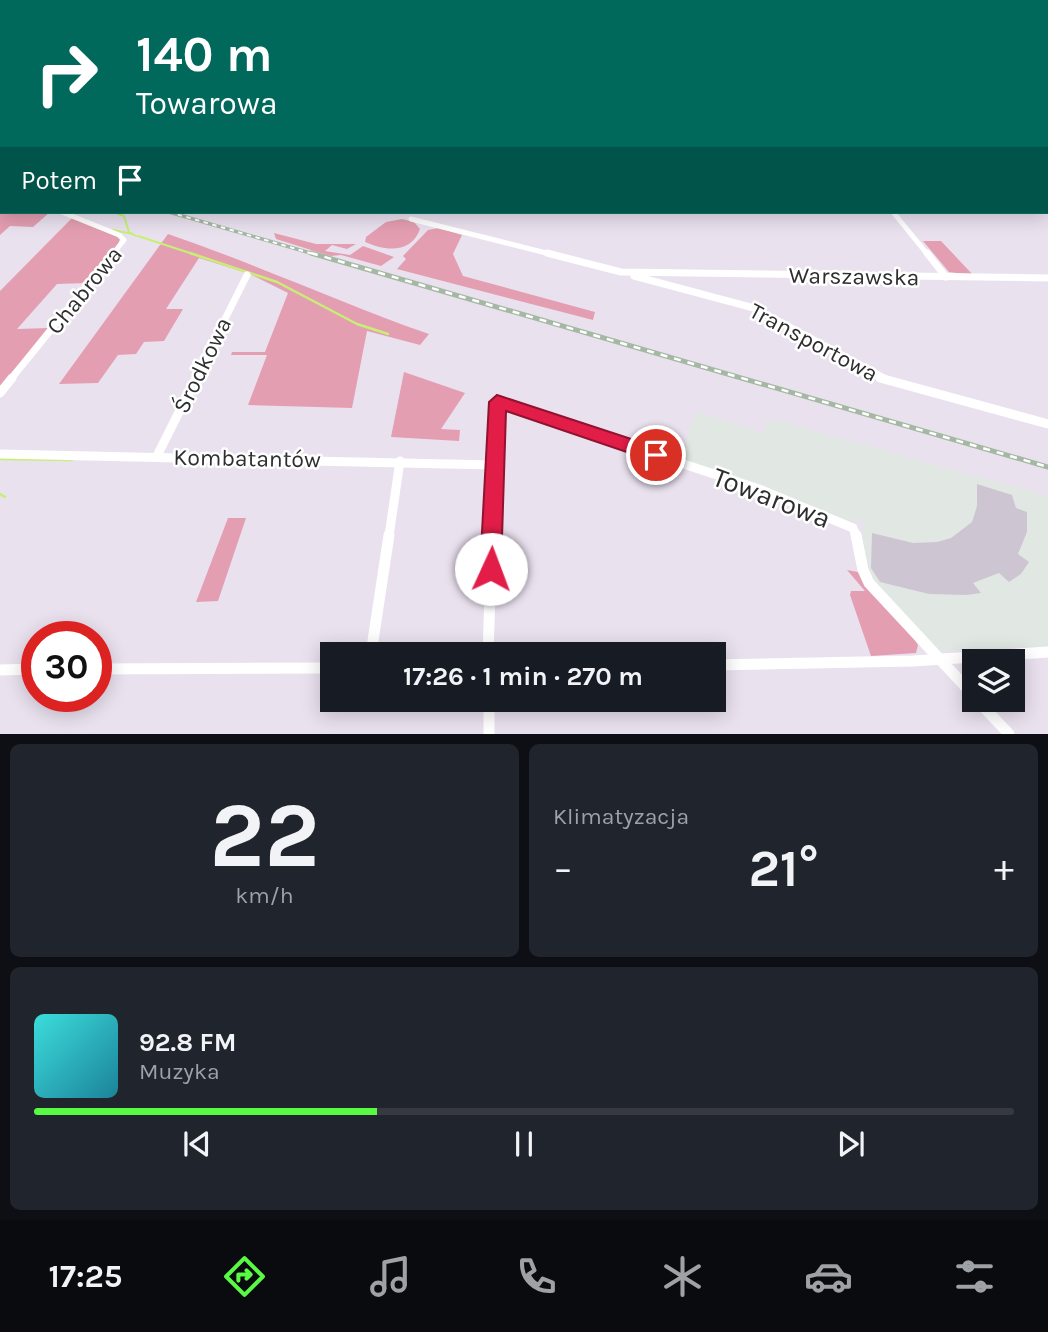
<!DOCTYPE html>
<html lang="pl">
<head>
<meta charset="utf-8">
<style>
	:root { --surface:#171b24; --page:#20242c; --text:#f1f3f6; --muted:#9ea1a6; --line:#363941; --accent:#59fa43 }
	body { margin:0; font-family:Karla,sans-serif; background:var(--page); color:var(--text); height:100vh; display:flex; flex-direction:column; font-size:26px; white-space:nowrap }
	* { box-sizing:border-box; margin:0 }
	p { font-size:23px; color:var(--muted) }
	.icon { flex:none; width:38px; height:38px; fill:none; stroke:currentColor; stroke-width:2; stroke-linecap:round; stroke-linejoin:round }
	.map { position:relative; height:734px; overflow:hidden }
	.side { display:flex; flex-direction:column; gap:10px; padding:10px; background:#0d0f14; flex:1 }
	.side>* { flex:none }
	.guide { position:absolute; left:0px; top:0px; width:1048px; height:214px; box-shadow:0 4px 18px #0003; background:#00695c; color:#fff; overflow:hidden }
	.tools { position:absolute; left:962px; top:649px; display:grid; gap:14px }
	.tools a { display:grid; place-items:center; width:63px; height:63px; border-radius:0px; background:var(--surface); box-shadow:0 4px 18px #0003; font-size:35px }
	.speed { position:absolute; left:21px; top:621px; display:flex; gap:14px; font-size:35px; font-weight:700; text-align:center }
	.speed>* { display:grid; place-content:center; width:91px; height:91px; border-radius:50%; background:var(--surface); box-shadow:0 4px 18px #0003; line-height:1 }
	.speed .limit { border:10px solid #d22; background:#fff; color:#111 }
	.pin { position:absolute; display:grid; place-items:center; width:60px; height:60px; color:#fff; margin:-30px; border:4px solid #fff; border-radius:50%; box-shadow:0 2px 7px #0007 }
	.me { position:absolute; width:77px; margin:-38px; rotate:2deg; stroke-linejoin:round; filter:drop-shadow(0 0 5px #0008) }
	.turn { display:flex; align-items:center; gap:24px; height:147px; padding:0 21px; font-size:32px }
	.turn .icon { width:91px; height:91px; stroke-width:2.5 }
	.turn b { display:block; font-size:49px; line-height:60px }
	.then { display:flex; align-items:center; height:66px; padding:0 21px; background:#0003; gap:14px; font-size:26px }
	.big { font-size:52px; font-weight:700; line-height:1.1 }
	.side .widget { flex:1; display:flex; flex-direction:column; justify-content:center; gap:10px; min-width:0; padding:0 24px; border-radius:10px; background:var(--page) }
	.side .dial { align-items:center; gap:0 }
	.dial b { font-size:91px; line-height:1 }
	.song { display:flex; align-items:center; gap:21px }
	.cover { width:84px; height:84px; border-radius:10px; background:linear-gradient(135deg,hsl(180 70% 55%),hsl(190 70% 35%)) }
	.played { height:7px; border-radius:4px; background:linear-gradient(90deg,var(--accent) 35%,var(--line) 35%) }
	.keys { display:flex; justify-content:space-around; direction:ltr }
	.heat { display:flex; justify-content:space-between; align-items:center; font-size:38px; direction:ltr }
	.side .tiles { flex:1; display:grid; gap:10px; grid-template-columns:1fr 1fr }
	.widget:last-child { grid-column:span 2 }
	.trip { position:absolute; left:320px; top:642px; width:406px; height:70px; border-radius:0px; background:var(--surface); box-shadow:0 4px 18px #0003; font-weight:700; line-height:70px; text-align:center }
	.dock { display:flex; height:112px; justify-content:space-around; align-items:center; background:#090b0e; color:var(--muted) }
	.dock .icon { width:49px; height:49px }
	.dock .on { color:var(--accent) }
	.dock b { font-size:32px; color:var(--text) }
	.map>svg:first-child { display:block }
</style>
</head>
<body>
<div class="map">
<svg width="1048" height="734" viewBox="0 0 1048 734">
	<rect width="100%" height="100%" fill="#eae1ef"/>
	<path fill="#e1e8e3" d="M695 411 764 433 767 421 775 420 1048 496V646L938 652 872 582 863 561V521L857 519 847 522 682 460Z"/>
	<g fill="#e49eb1">
		<path d="M0 155 2 212H50L33 227 10 226 0 235Z"/>
		<path d="M72 218 116 236 120 239 118 244 87 283 57 284 17 329 50 328 0 386V291Z"/>
		<path d="M402 219 414 222 420 229C411 254 385 251 365 242L366 237 386 222Z"/>
		<path d="M439 228 462 235 453 254 463 276 595 312 593 320 397 269 406 259 403 256 428 230Z"/>
		<path d="M274 233 316 244H356L347 249 332 245 325 251 350 255 363 246 394 257 381 266 341 255 330 256 276 239Z"/>
		<path d="M168 234C256 264 341 303 429 334L420 345 367 331 352 408 248 405 267 355H231L232 352H265L288 293 250 274 199 258 166 309H183L164 341 144 342 136 354 118 355 98 383 59 384Z"/>
		<path d="M923 241H941L973 275 949 272Z"/>
		<path d="M404 372 465 393 441 429 460 430 459 441 391 437Z"/>
		<path d="M228 518H246L218 601 196 602Z"/>
		<path d="M847 570 858 572 912 635 918 645 916 653 871 656 850 595 851 591H865Z"/>
	</g>
	<g fill="none" stroke-linecap="round" stroke-linejoin="round">
		<g stroke="#c7ef75" stroke-width="2">
			<path d="M113 212 124 216 129 232 136 236"/>
			<path d="M113 230 133 234"/>
			<path d="M138 236 196 255"/>
		</g>
		<g stroke="#c7ef75" stroke-width="2.5">
			<path d="M190 253 277 282 357 324 388 334"/>
			<path d="M0 459 72 460"/>
			<path d="M0 494 5 497"/>
		</g>
	</g>
	<path fill="#cec5d2" d="M977 484 1012 495 1016 508 1027 512V532L1018 554 1029 562 1021 574 1009 582 999 573 973 583 981 593 966 595 929 594 880 582 871 568 872 533 913 543 937 542 951 538 972 522 977 506Z"/>
	<g fill="none" stroke-linecap="round" stroke-linejoin="round">
		<g stroke="#fff" stroke-width="5">
			<path d="M62 212 119 235 124 240 112 255"/>
			<path d="M893 212 928 255"/>
			<path d="M411 219 554 255"/>
		</g>
		<g stroke="#fff" stroke-width="7">
			<path d="M547 253 621 272 1048 278"/>
			<path d="M927 253 946 277"/>
			<path d="M634 276 754 308 886 379"/>
			<path d="M11 379 113 253"/>
			<path d="M195 379 247 275"/>
		</g>
		<g stroke="#fff" stroke-width="9">
			<path d="M880 378 1048 424"/>
			<path d="M0 393 12 378"/>
			<path d="M0 454 494 465"/>
			<path d="M157 456 196 378"/>
			<path d="M389 536 400 461"/>
			<path d="M492 536 497 402 759 489 853 528 856 536"/>
		</g>
		<g stroke="#fff" stroke-width="11">
			<path d="M856 535 863 570 869 583 975 697"/>
			<path d="M371 654 389 535"/>
			<path d="M488 654 492 535"/>
			<path d="M714 665 913 661 1048 652"/>
			<path d="M96 669 332 668"/>
			<path d="M0 670 37 669"/>
			<path d="M489 700V734"/>
			<path d="M977 700 1009 734"/>
		</g>
		<g stroke="#a4b8a3" stroke-width="3.5">
			<g id="rail-far1">
				<path d="M0 132 2 134"/>
				<path d="M169 212 317 255"/>
			</g>
		</g>
		<g stroke="#a4b8a3" stroke-width="5">
			<path id="rail" d="M311 253 1048 467"/>
		</g>
		<use href="#rail-far1" stroke="#fff" stroke-width="2" stroke-dasharray="4.5" stroke-linecap="butt"/>
		<use href="#rail" stroke="#fff" stroke-width="2.5" stroke-dasharray="7" stroke-linecap="butt"/>
	</g>
	<linearGradient id="sky" x2="0" y2="1"><stop stop-color="#9bccba"/><stop offset="0.43" stop-color="#f6f2f8"/><stop offset="1" stop-color="#f6f2f8" stop-opacity="0"/></linearGradient>
	<rect width="1048" height="180" fill="url(#sky)"/>
	<path fill="#e11d48" stroke="#92132f" stroke-width="2" d="M497 395 662 449 665 455 662 460 656 462 506 411 501 569 498 576 491 579 483 576 480 569 489 402Z"/>
	<g text-anchor="middle" stroke-width="5" stroke-linejoin="round" paint-order="stroke">
		<g font-size="23" fill="#2e2e2e" stroke="#fff">
			<text transform="translate(854 276) rotate(1)" y="8">Warszawska</text>
			<text transform="translate(84 290) rotate(-51)" y="8">Chabrowa</text>
			<text transform="translate(814 342) rotate(28)" y="8">Transportowa</text>
			<text transform="translate(202 365) rotate(-64)" y="8">Środkowa</text>
			<text transform="translate(247 458) rotate(1)" y="8">Kombatantów</text>
		</g>
		<g font-size="28" fill="#2e2e2e" stroke="#fff">
			<text transform="translate(772 497) rotate(21)" y="10">Towarowa</text>
		</g>
	</g>
</svg>
<div class="tools">
<a><svg class="icon" aria-label="layers" viewBox="0 0 24 24"><path d="M12 4l9 5-9 5-9-5zM3 14l9 5 9-5"/></svg></a>
</div>
<div class="speed"><div class="limit">30</div></div>
<div class="pin" style="left:656px;top:455px;background:#d93025"><svg class="icon" aria-label="arrive" viewBox="0 0 24 24"><path d="M6 21V4h12l-3 4 3 4H6"/></svg></div>
<svg class="me" style="left:491px;top:569px" viewBox="-20 -20 40 40"><circle r="19" fill="#fff"/><path d="M0-13L10 11 0 6-10 11z" fill="#e11d48"/></svg>
<div class="trip">17:26 · 1 min · 270 m</div>
<div class="guide">
<div class="turn"><svg class="icon" aria-label="right" viewBox="0 0 24 24"><path d="M7 20v-9h11M14 6l5 5-5 5"/></svg><div><b>140 m</b>Towarowa</div></div>
<div class="then">Potem<svg class="icon" aria-label="arrive" viewBox="0 0 24 24"><path d="M6 21V4h12l-3 4 3 4H6"/></svg></div>
</div>
</div>
<section class="side">
<div class="tiles">
<div class="widget dial"><b>22</b><p>km/h</p></div>
<div class="widget"><p>Klimatyzacja</p>
<div class="heat"><a>−</a><b class="big">21°</b><a>+</a></div>
</div>
<div class="widget">
<div class="song"><i class="cover"></i><div><b>92.8 FM</b><p>Muzyka</p></div></div>
<div class="played"></div>
<div class="keys"><svg class="icon" aria-label="previous" viewBox="0 0 24 24"><path d="M18 5L8 12l10 7zM5 5v14"/></svg><svg class="icon" aria-label="pause" viewBox="0 0 24 24"><path d="M8 5v14M16 5v14"/></svg><svg class="icon" aria-label="next" viewBox="0 0 24 24"><path d="M6 5l10 7-10 7zM19 5v14"/></svg></div>
</div>
</div>
</section>
<nav class="dock">
<b>17:25</b>
<svg class="icon on" aria-label="directions" viewBox="0 0 24 24"><path d="M12 3l9 9-9 9-9-9zM9 14v-3h6M13 9l2 2-2 2"/></svg>
<svg class="icon" aria-label="music" viewBox="0 0 24 24"><path d="M9 18V5l10-2v13"/><circle cx="6" cy="18" r="3"/><circle cx="16" cy="16" r="3"/></svg>
<svg class="icon" aria-label="phone" viewBox="0 0 24 24"><path d="M5 4h4l2 5-3 2q2 4 5 5l2-3 5 2v4C11 20 4 13 5 4z"/></svg>
<svg class="icon" aria-label="climate" viewBox="0 0 24 24"><path d="M12 3v18M4 7l16 10M4 17L20 7"/></svg>
<svg class="icon" aria-label="car" viewBox="0 0 24 24"><path d="M5 17H2v-5l4-1 3-4h7l3 4 3 1v5h-3M9 17h6M6 11h13"/><circle cx="7" cy="17" r="2"/><circle cx="17" cy="17" r="2"/></svg>
<svg class="icon" aria-label="filters" viewBox="0 0 24 24"><path d="M4 7h16M4 17h16"/><circle cx="9" cy="7" r="2"/><circle cx="15" cy="17" r="2"/></svg>
</nav>
</body>
</html>
